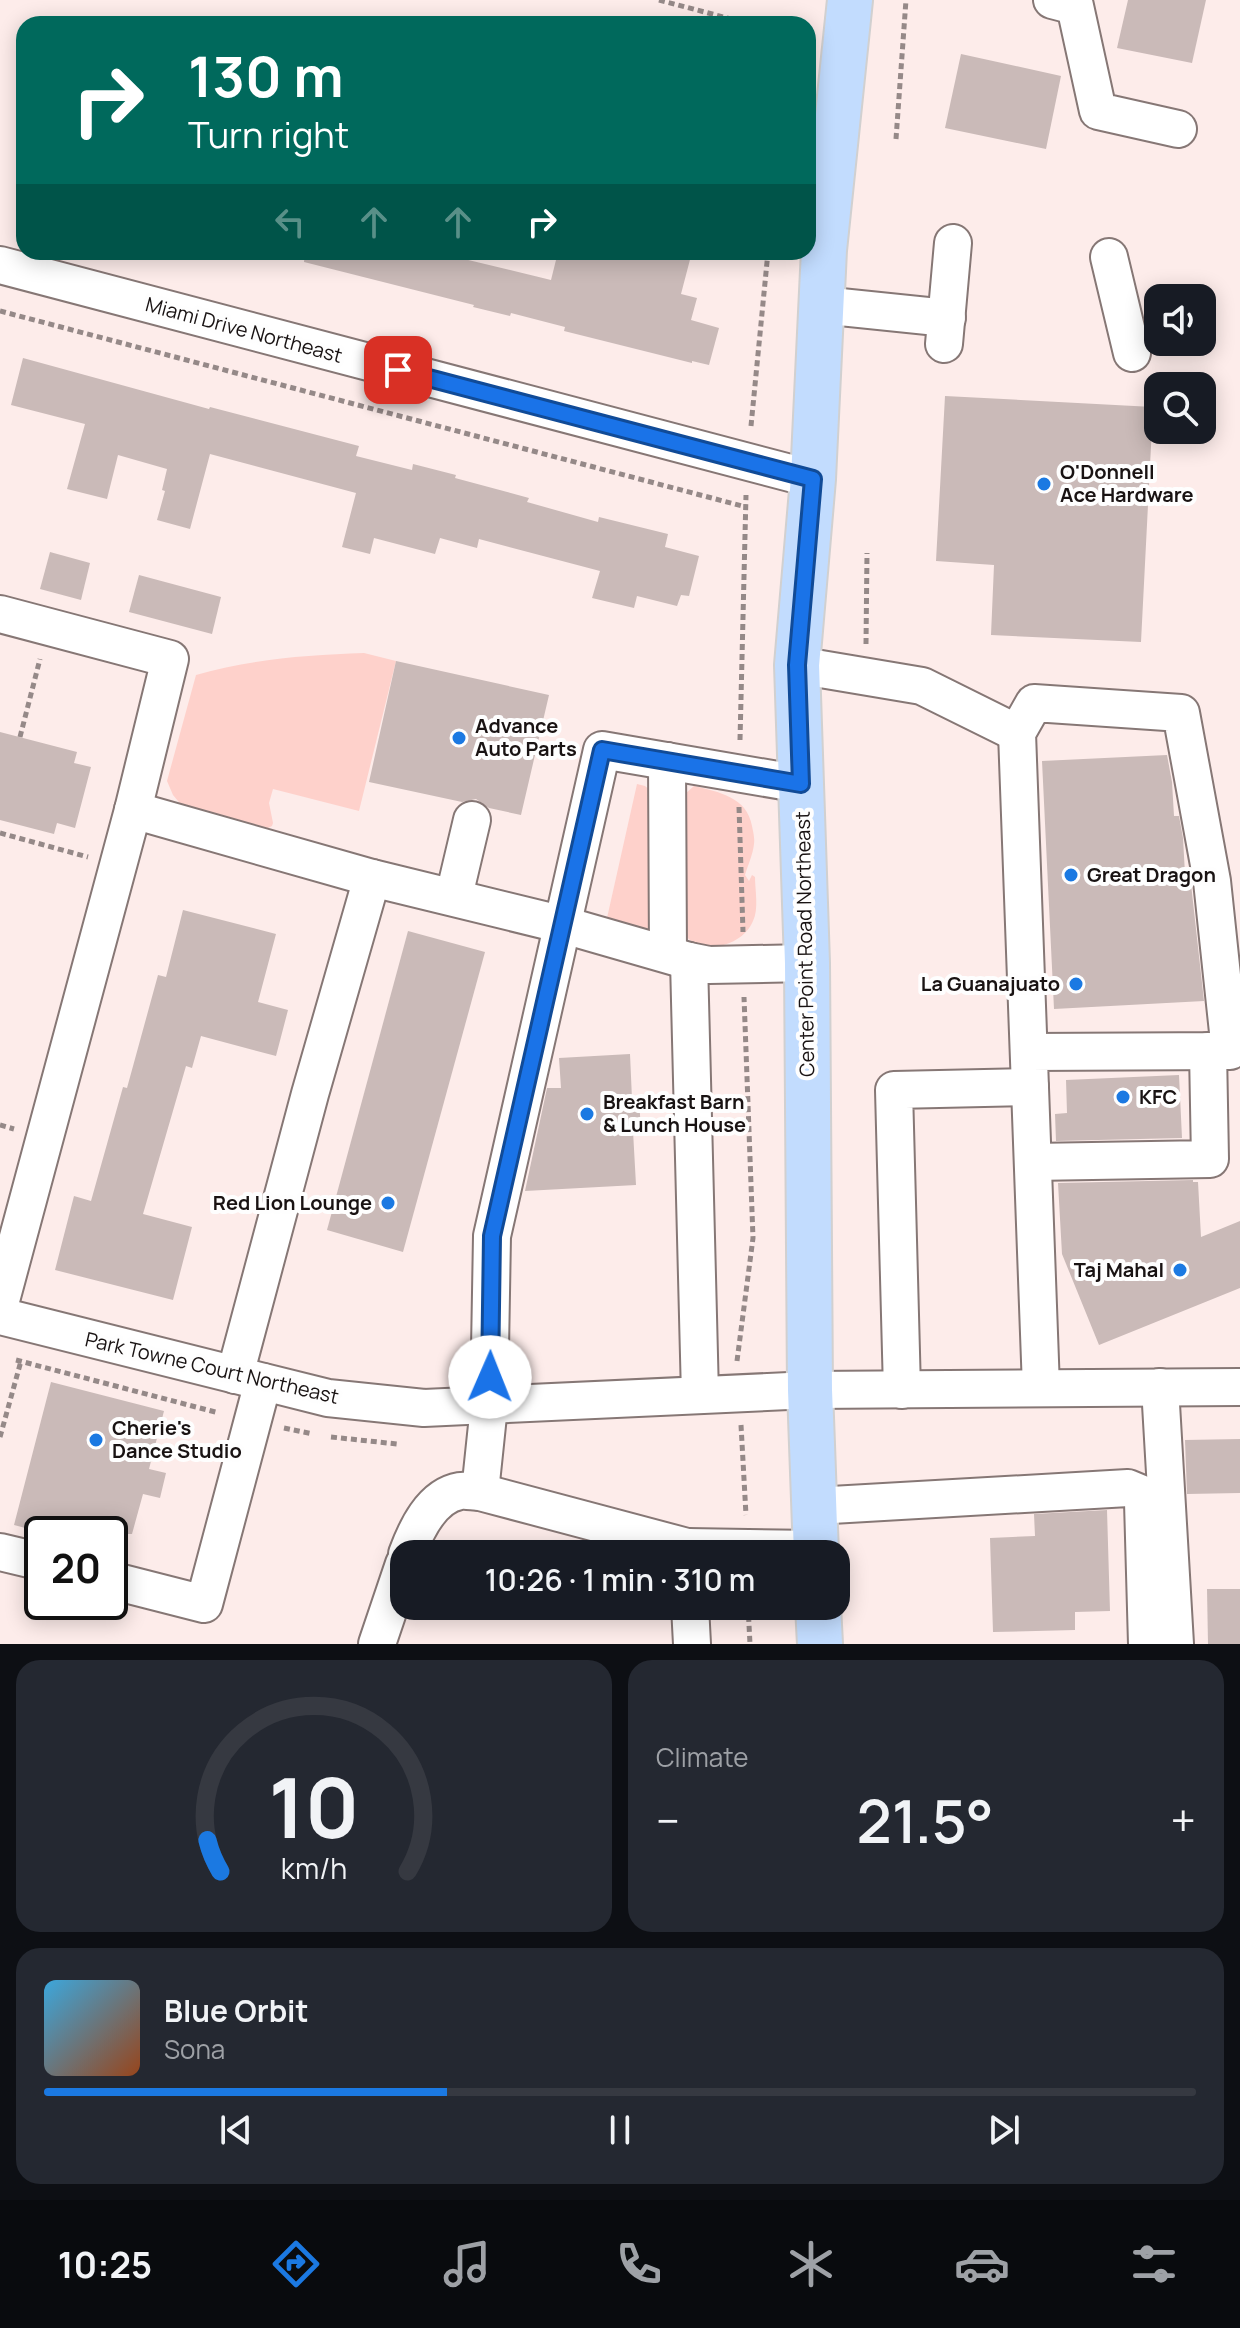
<!DOCTYPE html>
<html lang="en">
<head>
<meta charset="utf-8">
<style>
	:root { --surface:#171b24; --page:#242831; --text:#f1f3f6; --muted:#9ea1a6; --line:#363941; --accent:#1b79e2 }
	body { margin:0; font-family:Manrope,sans-serif; background:var(--page); color:var(--text); height:100vh; display:flex; flex-direction:column; font-size:30px; white-space:nowrap }
	* { box-sizing:border-box; margin:0 }
	p { font-size:26px; color:var(--muted) }
	.icon { flex:none; width:44px; height:44px; fill:none; stroke:currentColor; stroke-width:2; stroke-linecap:round; stroke-linejoin:round }
	.map { position:relative; height:1644px; overflow:hidden }
	.side { display:flex; flex-direction:column; gap:16px; padding:16px; background:#0d0f14; flex:1 }
	.side>* { flex:none }
	.banner { position:absolute; left:16px; top:16px; width:800px; height:244px; border-radius:24px; box-shadow:0 4px 20px #0003; background:#00695c; color:#fff; overflow:hidden }
	.tools { position:absolute; left:1144px; top:284px; display:grid; gap:16px }
	.tools a { display:grid; place-items:center; width:72px; height:72px; border-radius:16px; background:var(--surface); box-shadow:0 4px 20px #0003; font-size:40px }
	.speed { position:absolute; left:24px; top:1516px; display:flex; gap:16px; font-size:40px; font-weight:700; text-align:center }
	.speed>* { display:grid; place-content:center; width:104px; height:104px; border-radius:50%; background:var(--surface); box-shadow:0 4px 20px #0003; line-height:1 }
	.speed .limit { border:4px solid #111; border-radius:12px; background:#fff; color:#111 }
	.pin { position:absolute; display:grid; place-items:center; width:68px; height:68px; color:#fff; margin:-34px; border-radius:16px; box-shadow:0 4px 12px #0006 }
	.me { position:absolute; width:88px; margin:-44px; rotate:1deg; stroke-linejoin:round; filter:drop-shadow(0 0 6px #0008) }
	.turn { display:flex; align-items:center; gap:28px; height:168px; padding:0 40px; font-size:36px }
	.turn .icon { width:104px; height:104px; stroke-width:2.5 }
	.turn b { display:block; font-size:56px; line-height:68px }
	.lanes { display:flex; align-items:center; height:76px; padding:0 40px; background:#0003; justify-content:center; gap:40px; direction:ltr }
	.lanes .off { opacity:.35 }
	.big { font-size:60px; font-weight:600; line-height:1.1 }
	.side .tile { flex:1; display:flex; flex-direction:column; justify-content:center; gap:12px; min-width:0; padding:0 28px; border-radius:24px; background:var(--page) }
	.side .dial { align-items:center; gap:0 }
	.dial svg { height:208px; overflow:visible; fill:none; stroke:var(--line); stroke-width:7; stroke-linecap:round; text-anchor:middle }
	.dial text { fill:var(--text); stroke:none }
	.song { display:flex; align-items:center; gap:24px }
	.cover { width:96px; height:96px; border-radius:12px; background:linear-gradient(135deg,hsl(200 70% 55%),hsl(20 70% 35%)) }
	.played { height:8px; border-radius:4px; background:linear-gradient(90deg,var(--accent) 35%,var(--line) 35%) }
	.keys { display:flex; justify-content:space-around; direction:ltr }
	.heat { display:flex; justify-content:space-between; align-items:center; font-size:44px; direction:ltr }
	.side .tiles { flex:1; display:grid; gap:16px; grid-template-columns:1fr 1fr }
	.tile:last-child { grid-column:span 2 }
	.trip { position:absolute; left:390px; top:1540px; width:460px; height:80px; border-radius:24px; background:var(--surface); box-shadow:0 4px 20px #0003; font-weight:600; line-height:80px; text-align:center }
	.tabs { display:flex; height:128px; justify-content:space-around; align-items:center; background:#090b0e; color:var(--muted) }
	.tabs .icon { width:56px; height:56px }
	.tabs .active { color:var(--accent) }
	.tabs b { font-size:36px; color:var(--text) }
	.map>svg:first-child { display:block }
</style>
</head>
<body>
<div class="map">
<svg width="1240" height="1644" viewBox="0 0 1240 1644">
	<rect width="100%" height="100%" fill="#fdecea"/>
	<g fill="#fed1cb">
		<path d="M364 653 396 661 359 811 273 789 269 803 273 823 272 826 266 829 183 807 173 795 167 781 196 675C251 659 307 655 364 653Z"/>
		<path d="M637 784 645 786 652 792 653 926 647 929 607 918Z"/>
		<path d="M694 786C719 792 747 797 752 826 753 831 755 839 754 844 753 854 748 865 745 875L749 881 752 875 755 877C755 890 759 909 753 921 743 946 702 957 684 934L685 794Z"/>
	</g>
	<g fill="#cabab8">
		<path d="M1128 0H1206L1192 63 1117 48Z"/>
		<path d="M961 54 1061 76 1046 149 945 128Z"/>
		<path d="M305 252H435L551 280 558 252H692L681 294 697 298 691 320 719 328 709 365 692 361V363L564 331 565 327 511 313 510 316 473 307 474 305 304 262Z"/>
		<path d="M23 358 209 409 210 407 359 446 356 456 412 470 413 464 456 475 455 478 529 498 527 502 598 522 599 517 668 534 665 547 699 556 689 596 681 595 677 606 637 596 634 608 592 598 600 571 479 539 477 548 440 538 435 554 374 538 370 554 342 547 356 493 210 454 190 529 157 520 165 491 162 490 167 469 118 455 107 499 67 489 85 424 11 405Z"/>
		<path d="M945 396 1153 407 1141 642 991 635 994 565 936 561Z"/>
		<path d="M50 552 90 563 81 600 40 589Z"/>
		<path d="M139 575 221 597 212 634 129 612Z"/>
		<path d="M396 661 549 695 521 815 489 808 476 799 462 802 369 782Z"/>
		<path d="M0 732 77 752 74 763 91 767 75 828 57 823 54 834 0 820Z"/>
		<path d="M1167 755 1172 782 1174 816H1179L1183 838 1185 874H1189L1191 884 1204 1001 1054 1009 1042 761Z"/>
		<path d="M183 910 276 934 258 1002 288 1010 276 1056 201 1036 192 1068 186 1066 143 1214 192 1227 173 1300 55 1270 74 1196 91 1201 123 1087 127 1088 158 975 166 977Z"/>
		<path d="M408 931 485 952 403 1252 327 1230Z"/>
		<path d="M630 1054 632 1099H639L641 1131H633L636 1185 525 1191 547 1088H561L559 1058Z"/>
		<path d="M1179 1075 1182 1138 1056 1141 1055 1114 1067 1113 1066 1080Z"/>
		<path d="M1193 1180V1182H1198L1201 1237 1240 1221V1288L1099 1345 1062 1254 1058 1183Z"/>
		<path d="M51 1382 164 1411 149 1469 166 1473 160 1498 143 1494 132 1534H48L14 1525Z"/>
		<path d="M1240 1439V1493L1187 1494 1185 1440Z"/>
		<path d="M1107 1510 1110 1611 1075 1612V1630L993 1632 990 1538 1035 1536 1034 1514Z"/>
		<path d="M1207 1589H1240V1644H1208Z"/>
	</g>
	<g fill="none" stroke-linecap="round" stroke-linejoin="round">
		<g stroke="#867775" stroke-width="40">
			<g id="minor">
				<path d="M1052 0 1075 6 1098 111 1178 129"/>
				<path d="M1109 257 1132 353"/>
				<path d="M0 265 813 479"/>
				<path d="M821 305 947 318"/>
				<path d="M944 344 953 243"/>
				<path d="M0 614 170 659 133 810 0 1304"/>
				<path d="M797 665 922 686 1017 733"/>
				<path d="M667 761 668 954"/>
				<path d="M133 810 372 878 564 925 689 961 709 965 807 963"/>
				<path d="M454 896 472 820"/>
				<path d="M689 961 700 1395"/>
				<path d="M1029 1052 1230 1051 1212 881 1181 713 1034 703 1017 733 1041 1388"/>
				<path d="M1033 1162 1210 1159 1208 1051"/>
				<path d="M0 1316 328 1398 424 1408 810 1390 1240 1387"/>
				<path d="M235 1375 310 1094 372 878"/>
				<path d="M1160 1387 1175 1644"/>
				<path d="M902 1390 894 1090 1030 1087"/>
				<path d="M480 1492 489 1406 492 1236 602 750 801 784"/>
				<path d="M814 1506 1128 1488 1140 1493 1143 1502 1147 1644"/>
				<path d="M0 1552 42 1562"/>
				<path d="M407 1554C416 1530 431 1496 460 1491 466 1490 474 1492 480 1492L687 1547"/>
				<path d="M688 1554 687 1547 816 1549"/>
				<path d="M110 1580 204 1604 263 1382"/>
				<path d="M690 1606 692 1644"/>
				<path d="M377 1644 404 1564"/>
			</g>
		</g>
		<g stroke="#d1d0d0" stroke-width="48">
			<g id="major">
				<path d="M816 1554 810 1390 807 963 797 665 813 479 824 250 850 0"/>
				<path d="M818 1606 820 1644"/>
			</g>
		</g>
		<g stroke="#958988" stroke-width="5" stroke-dasharray="6 4" stroke-linecap="butt">
			<path d="M659 0 750 24"/>
			<path d="M796 24 797 19"/>
			<path d="M896 139 906 0"/>
			<path d="M0 311 746 507"/>
			<path d="M751 426 768 252"/>
			<path d="M866 644 867 553"/>
			<path d="M20 737 40 659"/>
			<path d="M740 740 746 495"/>
			<path d="M739 807 743 932"/>
			<path d="M0 833 88 857"/>
			<path d="M0 1125 14 1129"/>
			<path d="M16 1360 219 1413"/>
			<path d="M737 1361 753 1238 744 997"/>
			<path d="M741 1425 746 1515"/>
			<path d="M284 1428 313 1434"/>
			<path d="M0 1437 21 1361"/>
			<path d="M331 1437 397 1444"/>
			<path d="M748 1606 750 1644"/>
		</g>
		<use href="#minor" stroke="#fff" stroke-width="36"/>
		<use href="#major" stroke="#c2dcfe" stroke-width="44"/>
	</g>
	<g fill="none" stroke-linecap="round" stroke-linejoin="round">
		<g stroke="#114b97" stroke-width="20">
			<path id="route" d="M398 370 813 479 797 665 801 784 602 750 492 1236 490 1377"/>
		</g>
		<use href="#route" stroke="#1a73e8" stroke-width="14"/>
	</g>
	<g fill="#1b79e2" stroke="#fefefe" stroke-width="3">
		<circle cx="1044" cy="484" r="8"/>
		<circle cx="459" cy="738" r="8"/>
		<circle cx="1071" cy="875" r="8"/>
		<circle cx="1076" cy="984" r="8"/>
		<circle cx="1123" cy="1097" r="8"/>
		<circle cx="587" cy="1114" r="8"/>
		<circle cx="388" cy="1203" r="8"/>
		<circle cx="1180" cy="1270" r="8"/>
		<circle cx="96" cy="1440" r="8"/>
	</g>
	<g text-anchor="middle" stroke-width="8" stroke-linejoin="round" paint-order="stroke">
		<g font-size="20" fill="#191313" stroke="#fefefe">
			<text transform="translate(244 330) rotate(15)" y="7">Miami Drive Northeast</text>
			<text transform="translate(805 944) rotate(-91)" y="7">Center Point Road Northeast</text>
			<text transform="translate(212 1368) rotate(13)" y="7">Park Towne Court Northeast</text>
		</g>
		<g font-size="20" font-weight="bold" fill="#191313" stroke="#fefefe" text-anchor="start">
			<text x="1060" y="479">O'Donnell<tspan x="1060" dy="23">Ace Hardware</tspan></text>
			<text x="475" y="733">Advance<tspan x="475" dy="23">Auto Parts</tspan></text>
			<text x="1087" y="882">Great Dragon</text>
			<text x="1060" y="991" text-anchor="end">La Guanajuato</text>
			<text x="1139" y="1104">KFC</text>
			<text x="603" y="1109">Breakfast Barn<tspan x="603" dy="23">&amp; Lunch House</tspan></text>
			<text x="372" y="1210" text-anchor="end">Red Lion Lounge</text>
			<text x="1164" y="1277" text-anchor="end">Taj Mahal</text>
			<text x="112" y="1435">Cherie's<tspan x="112" dy="23">Dance Studio</tspan></text>
		</g>
	</g>
</svg>
<div class="tools">
<a><svg class="icon" aria-label="sound" viewBox="0 0 24 24"><path d="M4 9h4l5-4v14l-5-4H4zM17 9q2 3 0 6"/></svg></a>
<a><svg class="icon" aria-label="search" viewBox="0 0 24 24"><circle cx="10" cy="10" r="6"/><path d="M15 15l6 6"/></svg></a>
</div>
<div class="speed"><div class="limit">20</div></div>
<div class="pin" style="left:398px;top:370px;background:#d93025"><svg class="icon" aria-label="arrive" viewBox="0 0 24 24"><path d="M6 21V4h12l-3 4 3 4H6"/></svg></div>
<svg class="me" style="left:490px;top:1377px" viewBox="-20 -20 40 40"><circle r="19" fill="#fff"/><path d="M0-13L10 11 0 6-10 11z" fill="#1a73e8"/></svg>
<div class="trip">10:26 · 1 min · 310 m</div>
<div class="banner">
<div class="turn"><svg class="icon" aria-label="right" viewBox="0 0 24 24"><path d="M7 20v-9h11M14 6l5 5-5 5"/></svg><div><b>130 m</b>Turn right</div></div>
<div class="lanes"><svg class="icon off" aria-label="left" viewBox="0 0 24 24"><path d="M17 20v-9H6M10 6l-5 5 5 5"/></svg><svg class="icon off" aria-label="ahead" viewBox="0 0 24 24"><path d="M12 20V5M6 11l6-6 6 6"/></svg><svg class="icon off" aria-label="ahead" viewBox="0 0 24 24"><path d="M12 20V5M6 11l6-6 6 6"/></svg><svg class="icon" aria-label="right" viewBox="0 0 24 24"><path d="M7 20v-9h11M14 6l5 5-5 5"/></svg></div>
</div>
</div>
<section class="side">
<div class="tiles">
<div class="tile dial"><svg viewBox="0 0 100 80">
<path d="M14 69A42 42 0 1 1 86 69"/>
<path d="M14 69A42 42 0 0 1 9 57" stroke="#1b79e2"/>
<text x="50" y="56" font-size="32" font-weight="700">10</text>
<text x="50" y="72" font-size="11">km/h</text>
</svg></div>
<div class="tile"><p>Climate</p>
<div class="heat"><a>−</a><b class="big">21.5°</b><a>+</a></div>
</div>
<div class="tile">
<div class="song"><i class="cover"></i><div><b>Blue Orbit</b><p>Sona</p></div></div>
<div class="played"></div>
<div class="keys"><svg class="icon" aria-label="previous" viewBox="0 0 24 24"><path d="M18 5L8 12l10 7zM5 5v14"/></svg><svg class="icon" aria-label="pause" viewBox="0 0 24 24"><path d="M8 5v14M16 5v14"/></svg><svg class="icon" aria-label="next" viewBox="0 0 24 24"><path d="M6 5l10 7-10 7zM19 5v14"/></svg></div>
</div>
</div>
</section>
<nav class="tabs">
<b>10:25</b>
<svg class="icon active" aria-label="directions" viewBox="0 0 24 24"><path d="M12 3l9 9-9 9-9-9zM9 14v-3h6M13 9l2 2-2 2"/></svg>
<svg class="icon" aria-label="music" viewBox="0 0 24 24"><path d="M9 18V5l10-2v13"/><circle cx="6" cy="18" r="3"/><circle cx="16" cy="16" r="3"/></svg>
<svg class="icon" aria-label="phone" viewBox="0 0 24 24"><path d="M5 4h4l2 5-3 2q2 4 5 5l2-3 5 2v4C11 20 4 13 5 4z"/></svg>
<svg class="icon" aria-label="climate" viewBox="0 0 24 24"><path d="M12 3v18M4 7l16 10M4 17L20 7"/></svg>
<svg class="icon" aria-label="car" viewBox="0 0 24 24"><path d="M5 17H2v-5l4-1 3-4h7l3 4 3 1v5h-3M9 17h6M6 11h13"/><circle cx="7" cy="17" r="2"/><circle cx="17" cy="17" r="2"/></svg>
<svg class="icon" aria-label="filters" viewBox="0 0 24 24"><path d="M4 7h16M4 17h16"/><circle cx="9" cy="7" r="2"/><circle cx="15" cy="17" r="2"/></svg>
</nav>
</body>
</html>
